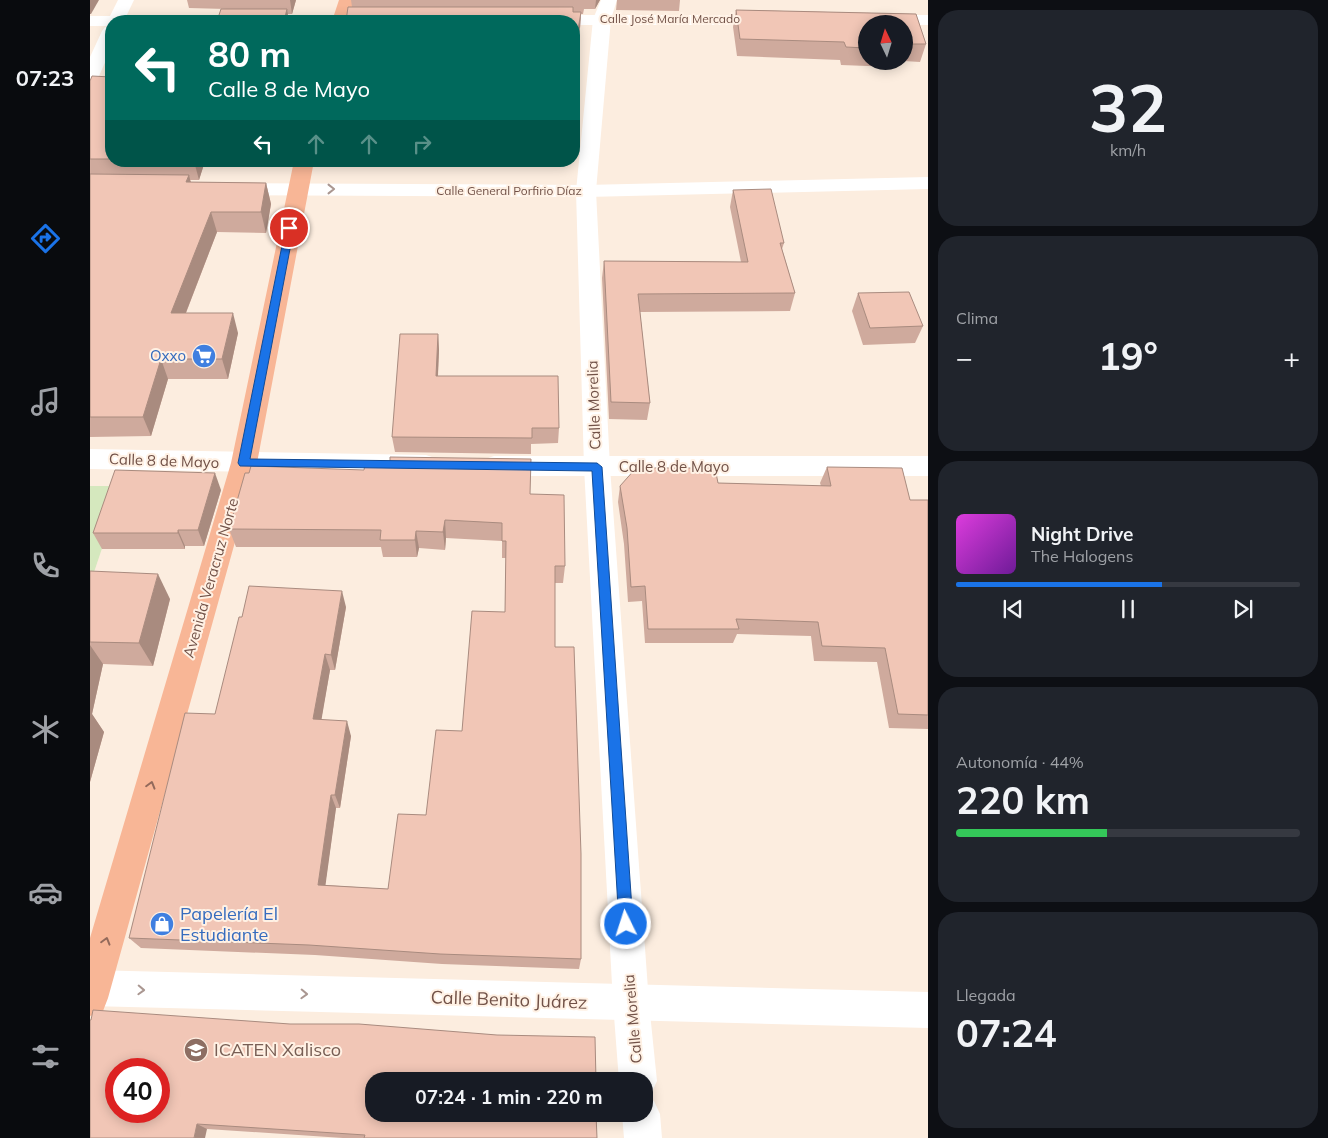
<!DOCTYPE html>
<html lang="es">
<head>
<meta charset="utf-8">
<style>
	:root { --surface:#171b24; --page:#20242c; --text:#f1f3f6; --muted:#9ea1a6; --line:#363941; --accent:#1a73e8 }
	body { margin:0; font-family:Mulish,sans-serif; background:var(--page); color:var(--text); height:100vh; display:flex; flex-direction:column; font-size:19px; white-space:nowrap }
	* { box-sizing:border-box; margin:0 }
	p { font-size:16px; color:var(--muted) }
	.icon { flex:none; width:28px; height:28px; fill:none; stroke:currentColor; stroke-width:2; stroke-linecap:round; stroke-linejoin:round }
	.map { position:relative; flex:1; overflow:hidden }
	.panel { display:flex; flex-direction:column; gap:10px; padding:10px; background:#0d0f14; width:400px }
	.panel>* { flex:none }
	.guide { position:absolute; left:15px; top:15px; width:475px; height:152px; border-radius:20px; box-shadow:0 2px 12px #0003; background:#00695c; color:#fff; overflow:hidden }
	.needle { width:32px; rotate:356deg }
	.fabs { position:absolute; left:768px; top:15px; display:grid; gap:10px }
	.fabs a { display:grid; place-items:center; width:55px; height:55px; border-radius:50%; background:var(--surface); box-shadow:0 2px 12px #0003; font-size:25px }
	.speed { position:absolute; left:15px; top:1058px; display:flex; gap:10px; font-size:25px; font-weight:700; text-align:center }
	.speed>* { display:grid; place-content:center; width:65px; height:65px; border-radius:50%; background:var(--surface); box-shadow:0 2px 12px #0003; line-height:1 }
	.speed .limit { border:8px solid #d22; background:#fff; color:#111 }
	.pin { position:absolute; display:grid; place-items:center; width:42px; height:42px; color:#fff; margin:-21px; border:2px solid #fff; border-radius:50%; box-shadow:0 1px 5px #0007 }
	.me { position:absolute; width:55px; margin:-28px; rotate:356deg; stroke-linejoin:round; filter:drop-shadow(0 0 4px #0008) }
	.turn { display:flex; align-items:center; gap:18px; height:105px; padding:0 20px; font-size:22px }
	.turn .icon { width:65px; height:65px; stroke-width:2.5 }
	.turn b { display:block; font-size:35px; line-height:42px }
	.lanes { display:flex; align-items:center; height:48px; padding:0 20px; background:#0003; justify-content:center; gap:25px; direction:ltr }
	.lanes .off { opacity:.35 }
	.big { font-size:38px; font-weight:700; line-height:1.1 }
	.panel .tile { flex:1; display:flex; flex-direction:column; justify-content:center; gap:8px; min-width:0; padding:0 18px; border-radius:20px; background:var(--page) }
	.panel .dial { align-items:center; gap:0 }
	.dial b { font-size:65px; line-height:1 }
	.song { display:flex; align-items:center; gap:15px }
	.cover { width:60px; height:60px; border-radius:8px; background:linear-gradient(135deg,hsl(300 70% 55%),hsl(280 70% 35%)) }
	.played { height:5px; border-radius:2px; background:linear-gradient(90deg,var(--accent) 60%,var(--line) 60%) }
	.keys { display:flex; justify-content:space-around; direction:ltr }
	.heat { display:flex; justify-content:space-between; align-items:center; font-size:28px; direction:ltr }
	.charge { height:8px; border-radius:4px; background:linear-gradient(90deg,#34c759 44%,var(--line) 0) }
	.trip { position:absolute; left:275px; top:1072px; width:288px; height:50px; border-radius:20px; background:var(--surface); box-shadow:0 2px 12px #0003; font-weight:700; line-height:50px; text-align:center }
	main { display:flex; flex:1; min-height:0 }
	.dock { display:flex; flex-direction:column; width:90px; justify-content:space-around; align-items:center; background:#090b0e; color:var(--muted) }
	.dock .icon { width:35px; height:35px }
	.dock .on { color:var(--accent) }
	.dock b { font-size:22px; color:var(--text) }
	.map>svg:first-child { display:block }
</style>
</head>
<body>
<main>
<nav class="dock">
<b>07:23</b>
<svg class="icon on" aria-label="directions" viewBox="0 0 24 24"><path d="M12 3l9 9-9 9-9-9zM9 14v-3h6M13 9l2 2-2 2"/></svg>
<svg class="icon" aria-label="music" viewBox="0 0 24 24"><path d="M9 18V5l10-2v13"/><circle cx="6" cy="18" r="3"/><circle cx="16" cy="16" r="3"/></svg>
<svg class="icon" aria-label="phone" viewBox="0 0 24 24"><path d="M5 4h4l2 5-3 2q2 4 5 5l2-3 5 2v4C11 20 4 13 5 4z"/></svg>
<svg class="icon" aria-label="climate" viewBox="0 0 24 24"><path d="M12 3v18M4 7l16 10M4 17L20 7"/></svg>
<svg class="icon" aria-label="car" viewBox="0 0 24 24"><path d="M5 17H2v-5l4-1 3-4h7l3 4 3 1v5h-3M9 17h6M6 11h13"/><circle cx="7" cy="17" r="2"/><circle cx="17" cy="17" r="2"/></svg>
<svg class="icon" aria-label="filters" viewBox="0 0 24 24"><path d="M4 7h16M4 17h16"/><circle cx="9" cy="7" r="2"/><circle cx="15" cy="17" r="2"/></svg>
</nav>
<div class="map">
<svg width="838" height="1138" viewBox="0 0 838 1138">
	<rect width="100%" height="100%" fill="#fceddf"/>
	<path fill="#d5e8be" d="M0 486H33L0 584Z"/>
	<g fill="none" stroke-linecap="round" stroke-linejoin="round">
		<g fill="#fff" fill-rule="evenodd">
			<path d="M28 0H44L34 21H21V49L9 76 6 80 0 81V57L12 31 15 27 20 26H0V16H20Z"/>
			<path d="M279 15 285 16 287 21H43L46 17 52 16Z"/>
			<path d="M455 15H682L688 16 691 20 688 24 682 25H484V21H447L449 16Z"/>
			<path d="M790 15H838V25L784 24 781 20 784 16Z"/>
			<path d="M838 177V189L496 197 140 195 133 193 130 189 133 185 140 183 496 185Z"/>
			<path d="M0 449 336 455 345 458 349 465 345 472 336 475 0 469Z"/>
			<path d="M404 456H838V476H404L395 473 391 466 395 459Z"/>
			<path d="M0 970 838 992V1028L0 1006Z"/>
		</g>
		<path fill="#fff" fill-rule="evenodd" d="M511 0H527L521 19 506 191 520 467 559 1003 567 1081 561 1094 555 1097 564 1101 570 1114 572 1138H534L532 1114H554V1081H529L523 1003 494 467 486 191 503 19Z"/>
		<g fill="#f8b696" fill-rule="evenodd">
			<path d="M249 0H265L259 21H242Z"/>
			<path d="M204 161H224L167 463 18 998 13 1011 0 1016V938L141 463Z"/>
		</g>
	</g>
	<g fill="#cfaa9d">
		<path d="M97 0H206L202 14H198L136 9 99 8Z"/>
		<path d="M261 0H510L505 9H494L493 14H491L490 28 484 21 262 7Z"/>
		<path d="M527 0H590L589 11 526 10Z"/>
		<path d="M646 10 826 14 836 44 830 62 814 61V24H776V61H806L804 67 751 65 750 60 647 56 643 27Z"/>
		<path d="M21 77V161H115L109 180H100L101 182 176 183 181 204 176 233 127 232 96 313 148 333 138 379H78L61 436 0 437V81Z"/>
		<path d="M643 190 694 243 692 249 705 293 700 311 550 312 560 403 557 420 519 419 512 278 514 261 651 262 640 207Z"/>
		<path d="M768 293 833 326 825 343 773 345 762 311Z"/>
		<path d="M348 334 349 350 348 376 469 428 468 443 441 444V454L305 452 302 437Z"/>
		<path d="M737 467 820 500H838V729L799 728 787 662 724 661 721 636 647 634 643 643H555L552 601 538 602 534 544 528 502 530 486 628 483 731 486 730 483Z"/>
		<path d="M131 490 114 546H95V549H12L3 533Z"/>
		<path d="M440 494 475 566 473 583H465V647L491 959 489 969 352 964 225 955 51 948 39 938 125 714 256 607 245 670H240L231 720 261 736 250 808H246L235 885 298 889 336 815 372 731 415 612 416 558H412V541L356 538 355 550 329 548 327 557H293L291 547H146L139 529Z"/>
		<path d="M0 571 80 599 63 666 13 664 2 714 14 732 0 782Z"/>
		<path d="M284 1081 507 1138H253L117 1129 0 1138Z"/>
	</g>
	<g fill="#a98b7f">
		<path d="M0 0H9L1 14H0Z"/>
		<path d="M200 0H206L202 14Z"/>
		<path d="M506 0H510L505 9Z"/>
		<path d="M197 9 199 21H194Z"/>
		<path d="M491 12 490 28 484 65V54Z"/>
		<path d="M104 161H115L109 180Z"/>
		<path d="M99 175 104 196 96 182Z"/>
		<path d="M176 183 181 204 176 233 171 212Z"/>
		<path d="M121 212 127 232 88 333 81 313Z"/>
		<path d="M143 313 148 333 138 379 132 359Z"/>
		<path d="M348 334 349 350 347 392 346 376Z"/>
		<path d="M71 359 78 379 61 436 53 417Z"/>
		<path d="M125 473 131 490 114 546 108 530Z"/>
		<path d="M355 520 356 538 355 550 353 532Z"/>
		<path d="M88 530 95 546V549L88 533Z"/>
		<path d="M326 531 329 548 327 557 325 540Z"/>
		<path d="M68 574 80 599 63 666 49 643Z"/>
		<path d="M252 591 256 607 245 670 241 655Z"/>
		<path d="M0 645 13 664 2 714 14 732 0 782Z"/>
		<path d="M235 654 240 670 229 734 223 719Z"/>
		<path d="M257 721 261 736 250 808 245 795Z"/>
		<path d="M241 795 246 808 234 896 228 885Z"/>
		<path d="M107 1124 117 1129 115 1138H104Z"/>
	</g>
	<g fill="#f1c6b6" stroke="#a98b7f" fill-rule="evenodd">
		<path d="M258 7H483V12H491L484 54V21H256Z"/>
		<path d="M131 9H197L194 21H127Z"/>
		<path d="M646 10 826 14 836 44H814V24H776V48L756 47 754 42 650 39Z"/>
		<path d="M2 76 21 77V159H0V81Z"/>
		<path d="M0 174 99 175 96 182 176 183 171 212H121L81 313H143L132 359H71L53 417H0Z"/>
		<path d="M681 189 694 243H690L705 293 548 294 560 403 521 402 514 261 658 262 643 190Z"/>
		<path d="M819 292 833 326 780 328 768 293Z"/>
		<path d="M310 334H348L346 376H468L469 428H442V438L302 437Z"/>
		<path d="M300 457 441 459 440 494 474 495 475 566H465V647H484L491 854V959L350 954 219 945 39 938 95 713 125 714 149 617H152L159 586 252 591 241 655 235 654 223 719 257 721 245 795H241L228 885 298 889 308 814 336 815 346 730 372 731 382 611 415 612 416 541H412V523L355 520 353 532 326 531 325 540H290L291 530 139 529 155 473H159L161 466 274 470 275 464 300 466Z"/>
		<path d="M737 467 812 468 820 500H838V715L808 714 795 648 732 646 728 622 646 619 649 629H558L555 586 541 587 537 528 530 486 546 468H625L628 483 741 486Z"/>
		<path d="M25 470 125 473 108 530H88V533H3Z"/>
		<path d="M0 571 68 574 49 643 0 642Z"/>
		<path d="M3 1010 200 1024H269L407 1035 505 1037 506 1081H284V1114H506L507 1138H274L275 1135 107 1124 104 1138H0V1020H1ZM26 1069H69V1111H26Z"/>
	</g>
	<defs><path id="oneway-chevron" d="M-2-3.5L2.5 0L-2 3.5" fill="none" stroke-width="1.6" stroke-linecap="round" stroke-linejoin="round" transform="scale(1.25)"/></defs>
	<g stroke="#aa9791">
		<use href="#oneway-chevron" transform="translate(241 189)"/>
		<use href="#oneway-chevron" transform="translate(51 990) rotate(2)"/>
		<use href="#oneway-chevron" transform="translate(214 994) rotate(2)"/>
	</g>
	<g stroke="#936a5b">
		<use href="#oneway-chevron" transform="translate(61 785) rotate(-74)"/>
		<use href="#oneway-chevron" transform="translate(16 941) rotate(-74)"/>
	</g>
	<path fill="#1a73e8" stroke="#114b97" d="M196 226H199L204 228 160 459 507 463 512 467 543 924 541 929 536 931 531 929 529 924 502 471 150 466 148 463Z"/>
	<defs>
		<g id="supermarket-disc" transform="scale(1.25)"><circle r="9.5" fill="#3f7fe0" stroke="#fff1e4"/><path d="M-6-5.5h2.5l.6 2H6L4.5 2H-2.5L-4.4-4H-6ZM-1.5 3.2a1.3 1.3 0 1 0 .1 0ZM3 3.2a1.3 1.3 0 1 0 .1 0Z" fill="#fff"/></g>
		<g id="shop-disc" transform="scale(1.25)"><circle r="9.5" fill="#3f7fe0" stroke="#fff1e4"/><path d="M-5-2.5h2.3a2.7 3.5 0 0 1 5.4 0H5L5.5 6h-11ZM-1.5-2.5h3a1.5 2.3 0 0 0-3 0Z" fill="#fff"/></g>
		<g id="school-disc" transform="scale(1.25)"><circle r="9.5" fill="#8d6e63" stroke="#fff1e4"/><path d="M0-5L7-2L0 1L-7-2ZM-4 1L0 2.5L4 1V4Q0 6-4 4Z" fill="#fff"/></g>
	</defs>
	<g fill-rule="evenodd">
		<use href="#supermarket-disc" x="114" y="356"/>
		<use href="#shop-disc" x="72" y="924"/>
		<use href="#school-disc" x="106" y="1050"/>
	</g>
	<g text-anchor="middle" stroke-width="4" stroke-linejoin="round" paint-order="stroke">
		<g font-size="12" fill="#715147" stroke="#fff1e4">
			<text x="580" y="23">Calle José María Mercado</text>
			<text x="419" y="195">Calle General Porfirio Díaz</text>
		</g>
		<g font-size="15" fill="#366cbe" stroke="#fff1e4" text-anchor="end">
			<text x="96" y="361">Oxxo</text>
		</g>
		<g font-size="15" fill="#715147" stroke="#fff1e4">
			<text transform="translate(504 405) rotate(-92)" y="5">Calle Morelia</text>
			<text transform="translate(74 461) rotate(2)" y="5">Calle 8 de Mayo</text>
			<text x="584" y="472">Calle 8 de Mayo</text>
			<text transform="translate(121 578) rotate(-74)" y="5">Avenida Veracruz Norte</text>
			<text transform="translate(543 1019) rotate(-95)" y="5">Calle Morelia</text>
		</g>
		<g font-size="18" fill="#366cbe" stroke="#fff1e4" text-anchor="start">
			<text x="90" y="920">Papelería El<tspan x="90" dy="21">Estudiante</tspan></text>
		</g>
		<g font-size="18" fill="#715147" stroke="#fff1e4">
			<text transform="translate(419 1000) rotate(2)" y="6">Calle Benito Juárez</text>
		</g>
		<g font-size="18" fill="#785e54" stroke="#fff1e4" text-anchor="start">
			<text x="124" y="1056">ICATEN Xalisco</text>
		</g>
	</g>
</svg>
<div class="fabs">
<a><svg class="needle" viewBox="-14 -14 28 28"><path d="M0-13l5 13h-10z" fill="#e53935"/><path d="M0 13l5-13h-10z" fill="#9ea1a6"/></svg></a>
</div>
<div class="speed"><div class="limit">40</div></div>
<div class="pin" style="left:199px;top:228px;background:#d93025"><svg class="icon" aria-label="arrive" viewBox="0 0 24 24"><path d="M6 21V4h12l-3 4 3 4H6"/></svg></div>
<svg class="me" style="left:536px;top:924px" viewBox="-20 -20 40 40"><circle r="17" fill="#1a73e8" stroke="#fff" stroke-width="3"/><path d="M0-11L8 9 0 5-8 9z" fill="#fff"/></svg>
<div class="trip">07:24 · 1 min · 220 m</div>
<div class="guide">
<div class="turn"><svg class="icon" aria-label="left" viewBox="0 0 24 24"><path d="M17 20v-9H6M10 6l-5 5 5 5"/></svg><div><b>80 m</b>Calle 8 de Mayo</div></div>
<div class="lanes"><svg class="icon" aria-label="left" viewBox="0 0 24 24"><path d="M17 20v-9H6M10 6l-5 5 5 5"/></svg><svg class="icon off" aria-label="ahead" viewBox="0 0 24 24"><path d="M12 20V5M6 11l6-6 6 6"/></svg><svg class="icon off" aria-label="ahead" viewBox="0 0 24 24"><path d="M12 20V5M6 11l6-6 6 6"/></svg><svg class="icon off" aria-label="right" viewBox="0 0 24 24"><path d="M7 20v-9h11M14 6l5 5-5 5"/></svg></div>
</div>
</div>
<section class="panel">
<div class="tile dial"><b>32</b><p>km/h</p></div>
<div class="tile"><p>Clima</p>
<div class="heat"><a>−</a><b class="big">19°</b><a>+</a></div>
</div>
<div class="tile">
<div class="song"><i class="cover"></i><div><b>Night Drive</b><p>The Halogens</p></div></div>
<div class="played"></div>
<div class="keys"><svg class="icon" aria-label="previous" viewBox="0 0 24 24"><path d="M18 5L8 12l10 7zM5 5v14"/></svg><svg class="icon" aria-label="pause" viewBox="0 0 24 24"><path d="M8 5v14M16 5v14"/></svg><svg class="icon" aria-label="next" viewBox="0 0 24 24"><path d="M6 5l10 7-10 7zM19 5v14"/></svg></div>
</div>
<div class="tile"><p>Autonomía · 44%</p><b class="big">220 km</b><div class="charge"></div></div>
<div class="tile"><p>Llegada</p><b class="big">07:24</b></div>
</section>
</main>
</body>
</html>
